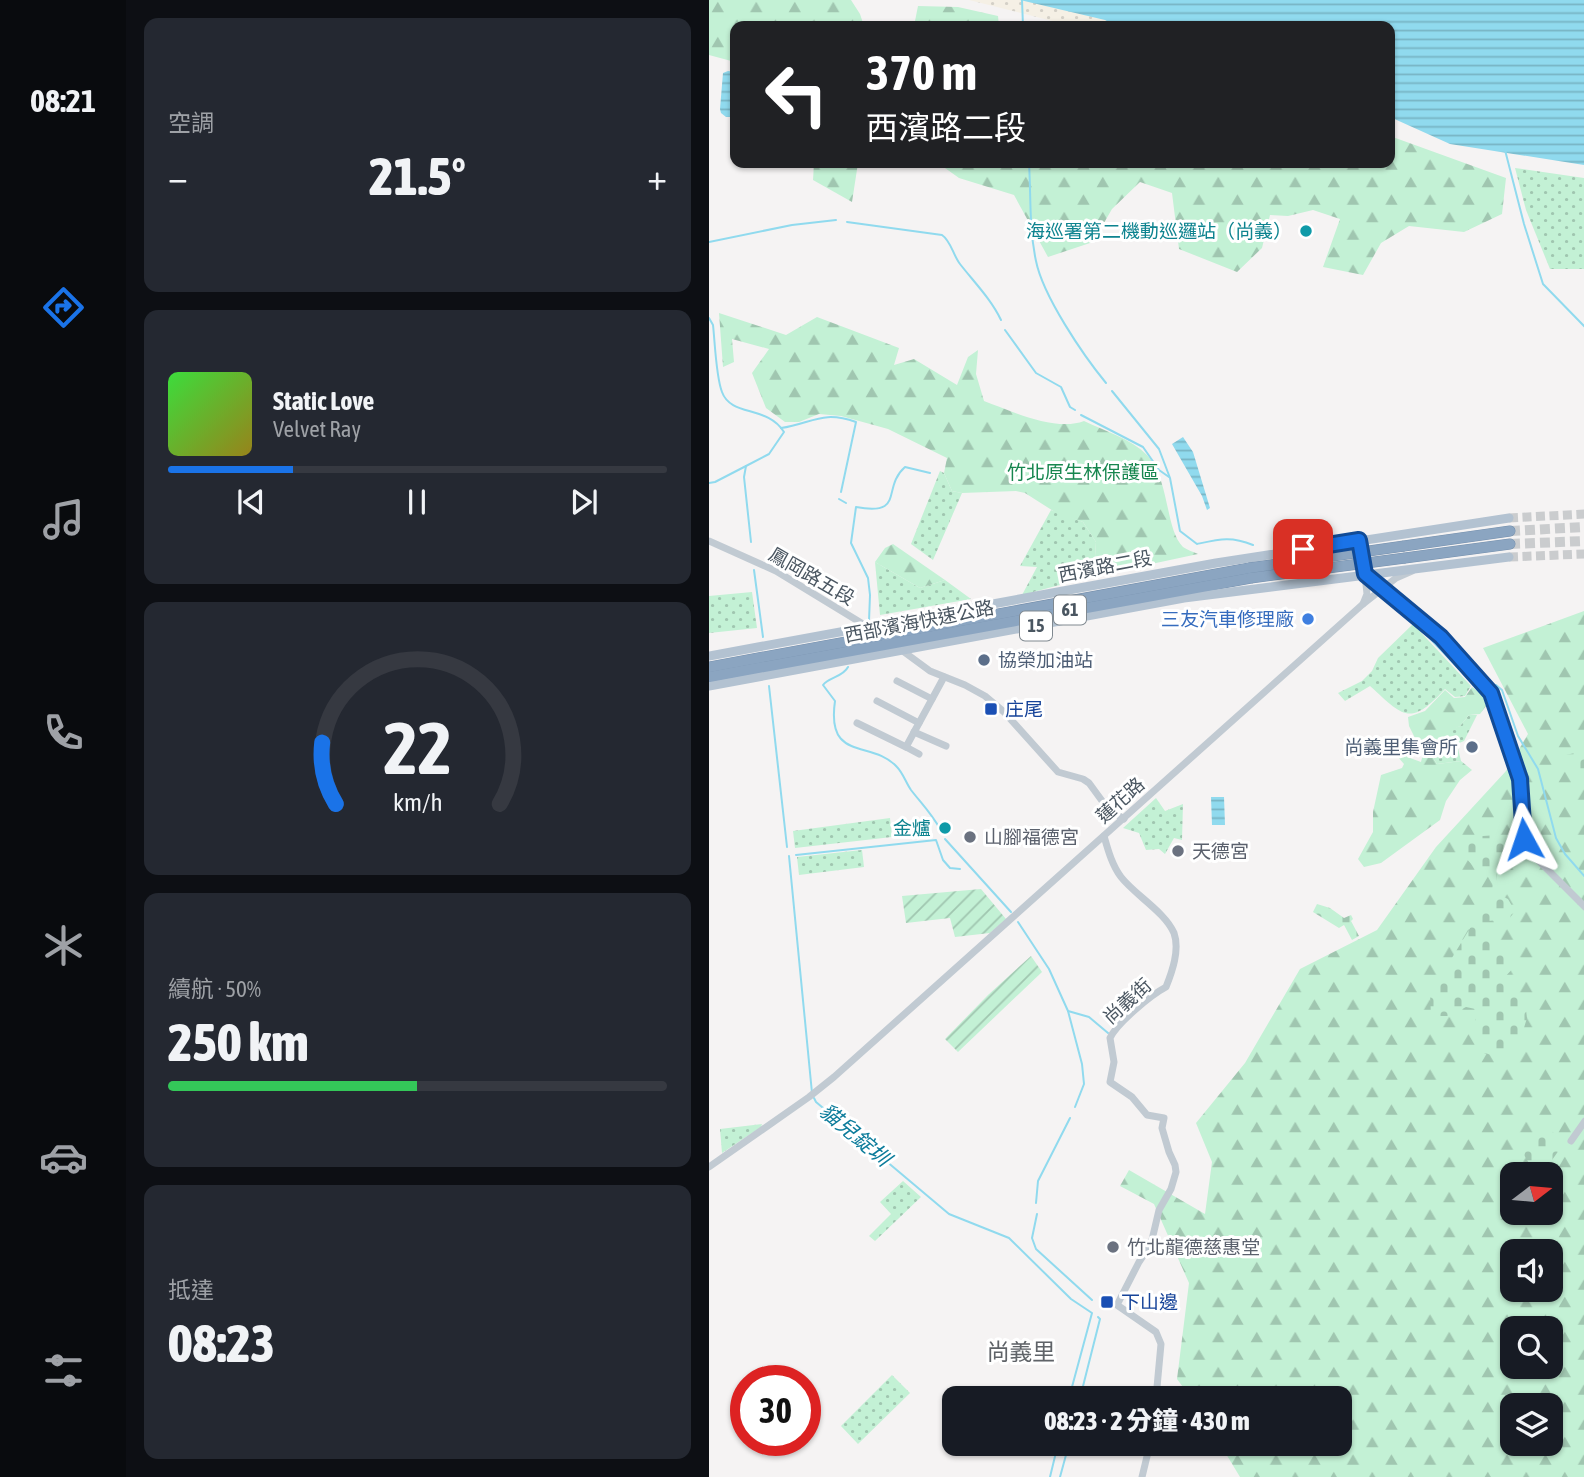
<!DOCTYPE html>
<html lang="zh-TW">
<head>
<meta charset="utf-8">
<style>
	:root { --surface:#171b24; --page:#242831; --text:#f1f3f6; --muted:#9ea1a6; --line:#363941; --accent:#1a73e8 }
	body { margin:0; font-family:"Asap Condensed","Noto Sans TC",sans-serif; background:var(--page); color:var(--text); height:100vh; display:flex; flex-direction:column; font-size:26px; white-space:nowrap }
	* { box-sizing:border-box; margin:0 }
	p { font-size:23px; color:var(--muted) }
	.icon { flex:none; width:38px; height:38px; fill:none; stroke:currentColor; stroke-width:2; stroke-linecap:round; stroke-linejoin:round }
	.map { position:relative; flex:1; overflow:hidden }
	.side { display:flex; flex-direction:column; gap:18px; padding:18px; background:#0d0f14; width:583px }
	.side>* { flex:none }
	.guide { position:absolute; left:21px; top:21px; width:665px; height:147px; border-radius:14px; box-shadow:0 2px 5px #0004; background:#202124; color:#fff; overflow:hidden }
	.needle { width:46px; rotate:74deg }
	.controls { position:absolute; left:791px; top:1162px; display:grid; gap:14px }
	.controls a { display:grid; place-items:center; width:63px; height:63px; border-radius:14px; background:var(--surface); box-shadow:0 2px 5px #0004; font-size:35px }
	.speed { position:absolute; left:21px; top:1365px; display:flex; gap:14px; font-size:35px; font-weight:700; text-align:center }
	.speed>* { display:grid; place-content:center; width:91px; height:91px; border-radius:50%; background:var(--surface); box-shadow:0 2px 5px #0004; line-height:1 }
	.speed .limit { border:10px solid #d22; background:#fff; color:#111 }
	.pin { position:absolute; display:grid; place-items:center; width:60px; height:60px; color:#fff; margin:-30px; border-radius:14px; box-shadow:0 4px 10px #0006 }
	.me { position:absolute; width:77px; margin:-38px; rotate:355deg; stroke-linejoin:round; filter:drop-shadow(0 0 5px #0008) }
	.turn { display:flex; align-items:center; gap:24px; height:147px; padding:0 21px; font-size:32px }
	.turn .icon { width:91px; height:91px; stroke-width:2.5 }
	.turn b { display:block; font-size:49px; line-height:60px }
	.big { font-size:52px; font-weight:800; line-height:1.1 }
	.side .widget { flex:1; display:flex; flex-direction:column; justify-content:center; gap:10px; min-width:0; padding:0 24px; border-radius:14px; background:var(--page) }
	.side .dial { align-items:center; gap:0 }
	.dial svg { height:182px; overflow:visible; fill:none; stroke:var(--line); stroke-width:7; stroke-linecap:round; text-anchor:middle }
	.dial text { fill:var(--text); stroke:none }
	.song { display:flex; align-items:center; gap:21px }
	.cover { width:84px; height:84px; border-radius:10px; background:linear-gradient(135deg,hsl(120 70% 55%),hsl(50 70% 35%)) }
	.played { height:7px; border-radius:4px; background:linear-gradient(90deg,var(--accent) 25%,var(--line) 25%) }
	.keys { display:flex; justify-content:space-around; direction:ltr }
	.heat { display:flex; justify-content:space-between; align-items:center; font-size:38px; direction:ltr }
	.charge { height:10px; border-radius:5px; background:linear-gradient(90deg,#34c759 50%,var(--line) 0) }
	.trip { position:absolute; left:233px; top:1386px; width:410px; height:70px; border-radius:14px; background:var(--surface); box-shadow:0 2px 5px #0004; font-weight:800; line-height:70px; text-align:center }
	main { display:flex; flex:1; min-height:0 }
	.menu { display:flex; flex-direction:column; width:126px; justify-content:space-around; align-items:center; background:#090b0e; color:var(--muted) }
	.menu .icon { width:49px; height:49px }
	.menu .active { color:var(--accent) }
	.menu b { font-size:32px; color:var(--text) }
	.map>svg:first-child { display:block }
</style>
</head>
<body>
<main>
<nav class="menu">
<b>08:21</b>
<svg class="icon active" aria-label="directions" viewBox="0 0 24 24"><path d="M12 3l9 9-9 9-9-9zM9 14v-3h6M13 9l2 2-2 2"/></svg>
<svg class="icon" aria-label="music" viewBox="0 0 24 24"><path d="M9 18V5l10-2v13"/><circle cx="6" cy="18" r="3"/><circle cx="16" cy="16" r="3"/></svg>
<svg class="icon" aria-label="phone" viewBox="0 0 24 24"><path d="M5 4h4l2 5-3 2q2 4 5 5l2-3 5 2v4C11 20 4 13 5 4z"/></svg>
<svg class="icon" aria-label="climate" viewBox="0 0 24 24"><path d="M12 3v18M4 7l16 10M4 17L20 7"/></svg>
<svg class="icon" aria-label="car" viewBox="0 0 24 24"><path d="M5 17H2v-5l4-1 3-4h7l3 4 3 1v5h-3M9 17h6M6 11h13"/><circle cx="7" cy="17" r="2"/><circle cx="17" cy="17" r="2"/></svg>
<svg class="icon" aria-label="filters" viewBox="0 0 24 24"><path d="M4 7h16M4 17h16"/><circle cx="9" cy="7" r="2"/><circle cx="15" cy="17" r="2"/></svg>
</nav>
<section class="side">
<div class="widget"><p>空調</p>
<div class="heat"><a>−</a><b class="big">21.5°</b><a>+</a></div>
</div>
<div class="widget">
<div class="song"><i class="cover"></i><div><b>Static Love</b><p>Velvet Ray</p></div></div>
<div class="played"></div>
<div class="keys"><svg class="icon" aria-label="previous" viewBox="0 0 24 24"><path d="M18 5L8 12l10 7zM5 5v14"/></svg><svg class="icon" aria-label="pause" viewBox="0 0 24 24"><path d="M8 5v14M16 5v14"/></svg><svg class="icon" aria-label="next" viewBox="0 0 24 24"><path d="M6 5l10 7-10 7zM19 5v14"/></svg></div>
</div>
<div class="widget dial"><svg viewBox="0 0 100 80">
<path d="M14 69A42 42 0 1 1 86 69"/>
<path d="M14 69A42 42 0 0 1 8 42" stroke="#1a73e8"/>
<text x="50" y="56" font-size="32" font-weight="700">22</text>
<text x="50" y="72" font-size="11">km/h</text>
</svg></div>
<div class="widget"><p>續航 · 50%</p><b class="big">250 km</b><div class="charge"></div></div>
<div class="widget"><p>抵達</p><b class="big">08:23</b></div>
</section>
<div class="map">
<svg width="876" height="1477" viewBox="0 0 876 1477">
	<defs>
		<pattern id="grass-dots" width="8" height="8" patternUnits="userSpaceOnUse" patternTransform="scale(1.75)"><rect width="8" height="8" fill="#c3f1d5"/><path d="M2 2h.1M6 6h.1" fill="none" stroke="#a0c6b0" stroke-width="1.8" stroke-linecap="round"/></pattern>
		<pattern id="forest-firs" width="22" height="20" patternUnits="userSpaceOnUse" patternTransform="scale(1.75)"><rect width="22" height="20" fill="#c3f1d5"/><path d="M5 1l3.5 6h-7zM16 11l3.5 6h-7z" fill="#a0c6b0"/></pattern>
		<pattern id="sand-dots" width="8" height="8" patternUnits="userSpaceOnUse" patternTransform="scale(1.75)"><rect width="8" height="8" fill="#f5f0e5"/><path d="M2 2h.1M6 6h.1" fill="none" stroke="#d4d0c7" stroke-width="1.8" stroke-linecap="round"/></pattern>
		<pattern id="cemetery-stones" width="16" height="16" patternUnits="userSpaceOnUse" patternTransform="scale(1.75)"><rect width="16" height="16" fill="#c3f1d5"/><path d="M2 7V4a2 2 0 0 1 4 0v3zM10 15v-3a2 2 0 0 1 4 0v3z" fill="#a0c6b0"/></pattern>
		<pattern id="garden-furrows" width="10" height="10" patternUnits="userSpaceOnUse" patternTransform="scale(1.75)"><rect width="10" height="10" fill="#c3f1d5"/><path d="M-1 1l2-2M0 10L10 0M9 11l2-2" fill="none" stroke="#a0c6b0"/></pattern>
		<pattern id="water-rules" width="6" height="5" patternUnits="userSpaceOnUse" patternTransform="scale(1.75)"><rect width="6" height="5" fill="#90daee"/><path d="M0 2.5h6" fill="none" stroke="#78b4c4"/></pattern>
	</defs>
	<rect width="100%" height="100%" fill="#f5f3f3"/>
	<g fill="url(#grass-dots)">
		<path d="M806 168 875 178V269H841L817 210Z"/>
		<path d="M231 471 235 473 243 491 253 493 224 560 202 544Z"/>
		<path d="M342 510 374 522 387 542 386 557 377 578 313 595 328 567 311 566Z"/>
		<path d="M166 562 211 588 236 580 262 599 171 615Z"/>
		<path d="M43 592 48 628 0 633V596Z"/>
		<path d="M704 624 762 686 756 696 746 697 736 689C701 727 695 717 661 686L636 701 629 693 653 681 663 671 669 658Z"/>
		<path d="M760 715H768L755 741 748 744 752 761 728 764 722 755 745 728 751 726Z"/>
		<path d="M447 798 456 811 474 804 473 840 465 838 456 854 450 849 437 850 430 833 414 828Z"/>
		<path d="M181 818 183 837 86 848 84 831Z"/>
		<path d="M153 850 155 867 90 875 88 857Z"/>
		<path d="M53 1124 52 1127 13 1153 11 1129Z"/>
		<path d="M194 1181 212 1197 166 1241 160 1236 182 1214 171 1202Z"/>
		<path d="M183 1375 201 1393 149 1444 132 1426Z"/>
	</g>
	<g fill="url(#forest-firs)" fill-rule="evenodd">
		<path d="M0 0H142L151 14 155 26H26V62L0 55Z"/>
		<path d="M209 6 249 7 289 16 290 26H205Z"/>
		<path d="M681 136 797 178 793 214 755 232 700 226 672 243 654 275 614 267 631 219 604 210 579 216 561 215 553 248 528 272 470 249 463 193 431 182 403 209 384 242 339 257 305 195 250 178 229 163H681Z"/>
		<path d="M105 163H149L143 202 104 180Z"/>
		<path d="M10 313 77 335 108 317 190 348 185 365 205 359 248 385 259 357 269 350 267 374 275 401C302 411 347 432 375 421 396 431 422 439 438 455 461 480 456 529 474 547 478 550 485 552 489 554L377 578 386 557 387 542 374 522 349 514 316 493 307 491 253 493 243 491 235 473 238 458 179 429 132 416 110 414 90 422H76L57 408 43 373 60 349 23 339 25 362 14 367Z"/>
		<path d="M184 544 236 580 211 588 166 562 176 548Z"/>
		<path d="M875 611V1477H531L511 1444H630V1398H482L468 1379 480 1283 445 1204 411 1186 420 1170 496 1214 503 1162 487 1123 536 1063 591 969 668 930 727 847 797 771 819 734 774 648ZM803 1174H842V1213H803ZM803 1251H842V1290H803ZM803 1328H842V1367H803ZM803 1405H842V1444H803Z"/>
		<path d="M763 687 774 695 777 706 771 714 760 715 751 726 745 729 722 755 728 764 752 761 763 770 751 780 737 801 731 820 672 863 655 867 649 859 664 832V812L672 775 693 768 695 764 681 748 689 742 701 758 712 762 714 754 700 726 699 717 716 711 736 690 745 698 756 697Z"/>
	</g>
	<path fill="url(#sand-dots)" d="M260 0H455L550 26H363Z"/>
	<g fill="url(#cemetery-stones)">
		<path d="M875 751H876L875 785 852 756Z"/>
		<path d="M789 835 804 854 803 868 797 873 788 872 786 893 799 899 806 911 800 919 779 921 778 937 784 945 796 948 807 965 794 979 804 991 815 994 818 1018 810 1044 786 1055 769 1053 764 1025 771 1010 757 1007 739 1016H722L721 994 783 892 785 870 767 869 753 854 759 837Z"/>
		<path d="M608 904 621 908 635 918 642 915 644 919 642 921 650 936 643 940 635 925 630 928 604 912Z"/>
		<path d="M840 1130 857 1140 834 1173 823 1168 815 1155 821 1140Z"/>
	</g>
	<g fill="url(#garden-furrows)">
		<path d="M272 889 297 919 281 933 246 937 241 918 197 923 193 896Z"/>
		<path d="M322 956 333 972 249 1052 236 1039 279 995Z"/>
	</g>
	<g fill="url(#water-rules)">
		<path d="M311 0H875V165L741 144 681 117V26H407L396 20Z"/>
		<path d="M19 71 26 72V117H17L12 113 11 109 14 73Z"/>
		<path d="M474 437 484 452 501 508 498 510 493 496 463 444Z"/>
		<path d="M502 797H515L516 825H503Z"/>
	</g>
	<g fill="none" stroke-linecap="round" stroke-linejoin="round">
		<g stroke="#90daee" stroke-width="2">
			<path d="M313 0 314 26"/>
			<path d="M796 150 815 224 834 284 876 327"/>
			<path d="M320 163C322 195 320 229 327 261 334 296 374 355 397 383"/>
			<path d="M138 222 233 235C242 241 244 255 251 264 265 282 282 299 292 320"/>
			<path d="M0 242 83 225 127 220"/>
			<path d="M0 318 4 325C6 343 7 377 13 392 22 417 58 405 75 432L60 454 37 466 35 477 42 542"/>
			<path d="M296 330 327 373 352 387 361 407 366 410"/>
			<path d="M403 391 450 449 461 478 471 531 488 544C511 539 522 536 544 545"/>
			<path d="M372 415 434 447 450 470 460 477"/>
			<path d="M72 428C104 423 113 410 147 422L132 492"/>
			<path d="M0 483 6 482 37 466"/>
			<path d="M130 499 137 503"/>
			<path d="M45 570 54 637"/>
			<path d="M684 605 713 630 770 690"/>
			<path d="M160 621 161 595 159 578 142 543 147 507C197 516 172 488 196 467L221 473"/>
			<path d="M139 667C134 677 120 677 114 685L126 701C117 763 163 739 188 767 194 773 197 783 202 790 212 803 223 814 231 829"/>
			<path d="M787 685 793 690 809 736 829 769 847 838 856 854 876 877"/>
			<path d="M60 686 78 847"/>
			<path d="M236 839 302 912"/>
			<path d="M87 855 227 840 234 860 241 868 251 869"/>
			<path d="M80 856 103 1093"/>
			<path d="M309 922 340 969 359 1011 380 1017 399 1033"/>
			<path d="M359 1011 373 1064 375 1084 366 1107"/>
			<path d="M105 1098 107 1102 240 1214 300 1238 362 1299 383 1313 360 1398"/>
			<path d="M327 1203 329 1181 361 1118"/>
			<path d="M328 1214 323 1238 327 1249 383 1300"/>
			<path d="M371 1398 391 1319 389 1317"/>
			<path d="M341 1477 349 1444"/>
			<path d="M351 1477 360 1444"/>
		</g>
		<g stroke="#caccce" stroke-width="9" stroke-dasharray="9 4.5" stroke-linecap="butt">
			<path d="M800 518 876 514"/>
			<path d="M800 557 876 554"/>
		</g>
		<g stroke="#caccce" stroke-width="10" stroke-dasharray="10 5" stroke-linecap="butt">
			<path d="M801 531 876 527"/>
			<path d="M801 544 876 541"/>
		</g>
		<g stroke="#7690ad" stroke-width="11">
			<g id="highway">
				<path d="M695 546 801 531"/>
				<path d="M696 558 801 544"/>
				<path d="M0 667 540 568"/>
				<path d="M0 677 542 578"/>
			</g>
		</g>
		<g stroke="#c1cad2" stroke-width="7">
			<path d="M650 540 656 574 732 637 781 693 811 779 813 826 818 849 876 907"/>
			<path d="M0 541 67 571 172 635 221 671 256 685 276 696 295 712 349 772 374 779 380 783 399 809 415 819"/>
			<path d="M654 604 658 594 656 575"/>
			<path d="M188 681 223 699"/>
			<path d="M168 701 210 723"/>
			<path d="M148 723 197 747"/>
			<path d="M205 732 237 746"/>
			<path d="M210 754 197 747 235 677"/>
			<path d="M395 836C399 850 403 865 412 877 426 895 456 912 465 933 471 950 463 972 457 987 442 995 408 1023 401 1038L405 1062 401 1082 423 1097 438 1115 455 1118 453 1128 460 1152 466 1165 467 1172 462 1189 450 1210 442 1244 430 1262 408 1305 447 1332 452 1344 447 1398"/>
			<path d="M862 1141 876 1121"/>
			<path d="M0 1167 100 1097 125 1077 654 604 687 578 703 571"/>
			<path d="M433 1477 441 1444"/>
		</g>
		<g stroke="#b3c2d1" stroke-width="9">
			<path d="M0 656 507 563 800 518"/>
			<path d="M0 686 475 598 800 557"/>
		</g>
		<use href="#highway" stroke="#8ba5c1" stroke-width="10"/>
		<g stroke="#7690ad" stroke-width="11" stroke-linecap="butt">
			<g id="highway-bridge">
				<path d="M540 568 695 546"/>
				<path d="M542 578 696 558"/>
			</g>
		</g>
		<use href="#highway-bridge" stroke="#8ba5c1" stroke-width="10"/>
	</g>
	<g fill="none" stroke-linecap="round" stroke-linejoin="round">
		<g stroke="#114b97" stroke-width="18">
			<path id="route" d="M594 549 650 540 656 574 732 637 782 693 811 779 815 839"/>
		</g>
		<use href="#route" stroke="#1a73e8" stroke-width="12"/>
	</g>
	<g fill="#0f9aa8" stroke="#fff" stroke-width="2.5">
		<circle cx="597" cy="231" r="7"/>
		<circle cx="236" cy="828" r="7"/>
	</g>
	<circle fill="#3f7fe0" stroke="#fff" stroke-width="2.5" cx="599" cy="619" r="7"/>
	<g fill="#5c6f8a" stroke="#fff" stroke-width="2.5">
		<circle cx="275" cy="660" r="7"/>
		<circle cx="763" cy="747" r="7"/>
	</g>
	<g fill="#1a4fb4" stroke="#fff" stroke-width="2.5">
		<rect x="275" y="702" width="14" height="14" rx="3.5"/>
		<rect x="391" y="1295" width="14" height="14" rx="3.5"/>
	</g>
	<g fill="#6b7280" stroke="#fff" stroke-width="2.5">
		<circle cx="261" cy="837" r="7"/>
		<circle cx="469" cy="851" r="7"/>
		<circle cx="404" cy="1247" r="7"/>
	</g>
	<g text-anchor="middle" stroke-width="6" stroke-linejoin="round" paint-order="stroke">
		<g fill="#fff" stroke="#808990" stroke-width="2">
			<rect x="345" y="595.5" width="32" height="29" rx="5"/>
			<rect x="311" y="611.5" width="32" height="29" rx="5"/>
		</g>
		<g font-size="18" font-weight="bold" fill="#4a5661">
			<text x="361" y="616">61</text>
			<text x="327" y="632">15</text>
		</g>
		<g font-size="19" fill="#0d838f" stroke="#fff" text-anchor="end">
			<text x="583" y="238">海巡署第二機動巡邏站（尚義）</text>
			<text x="222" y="835">金爐</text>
		</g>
		<g font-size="19" fill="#17864f" stroke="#fff">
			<text x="374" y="479">竹北原生林保護區</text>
		</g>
		<g font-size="19" fill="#4a5661" stroke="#fff">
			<text transform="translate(396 566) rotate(-11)" y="7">西濱路二段</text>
			<text transform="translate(103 576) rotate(30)" y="7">鳳岡路五段</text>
			<text transform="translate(210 621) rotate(-11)" y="7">西部濱海快速公路</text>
			<text transform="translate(411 800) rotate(-42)" y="7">蓮花路</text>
			<text transform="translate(418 1001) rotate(-42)" y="7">尚義街</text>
		</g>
		<g font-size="19" fill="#366cbe" stroke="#fff" text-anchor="end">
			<text x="585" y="626">三友汽車修理廠</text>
		</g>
		<g font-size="19" fill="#4e5e75" stroke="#fff" text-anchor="start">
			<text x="289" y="667">協榮加油站</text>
			<text x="749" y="754" text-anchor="end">尚義里集會所</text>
		</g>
		<g font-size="19" fill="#164399" stroke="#fff" text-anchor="start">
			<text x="296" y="716">庄尾</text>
			<text x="412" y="1309">下山邊</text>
		</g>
		<g font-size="19" fill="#5b616d" stroke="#fff" text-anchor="start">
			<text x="275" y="844">山腳福德宮</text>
			<text x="483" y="858">天德宮</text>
			<text x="418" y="1254">竹北龍德慈惠堂</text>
		</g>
		<g font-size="21" font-style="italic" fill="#0c7c9b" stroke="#fff">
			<text transform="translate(146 1135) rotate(40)" y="7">貓兒錠圳</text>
		</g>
		<g font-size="23" fill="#5f6368" stroke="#fff">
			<text x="312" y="1360">尚義里</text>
		</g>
	</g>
</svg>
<div class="controls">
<a><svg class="needle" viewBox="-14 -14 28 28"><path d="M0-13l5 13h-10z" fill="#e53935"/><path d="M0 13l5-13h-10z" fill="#9ea1a6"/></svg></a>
<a><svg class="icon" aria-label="sound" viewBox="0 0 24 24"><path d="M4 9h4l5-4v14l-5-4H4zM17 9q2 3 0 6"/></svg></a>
<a><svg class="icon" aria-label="search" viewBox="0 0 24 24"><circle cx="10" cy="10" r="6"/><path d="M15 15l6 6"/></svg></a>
<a><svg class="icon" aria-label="layers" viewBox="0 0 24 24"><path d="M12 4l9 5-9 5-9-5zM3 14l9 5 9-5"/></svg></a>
</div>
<div class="speed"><div class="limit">30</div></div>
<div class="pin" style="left:594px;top:549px;background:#d93025"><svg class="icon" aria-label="arrive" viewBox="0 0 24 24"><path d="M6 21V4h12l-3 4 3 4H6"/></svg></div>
<svg class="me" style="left:815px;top:839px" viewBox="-20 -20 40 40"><path d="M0-17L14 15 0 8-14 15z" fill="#1a73e8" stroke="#fff" stroke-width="4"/></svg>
<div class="trip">08:23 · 2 分鐘 · 430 m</div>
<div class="guide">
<div class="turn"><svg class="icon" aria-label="left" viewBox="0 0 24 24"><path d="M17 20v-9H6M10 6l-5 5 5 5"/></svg><div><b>370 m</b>西濱路二段</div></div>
</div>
</div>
</main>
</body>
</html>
